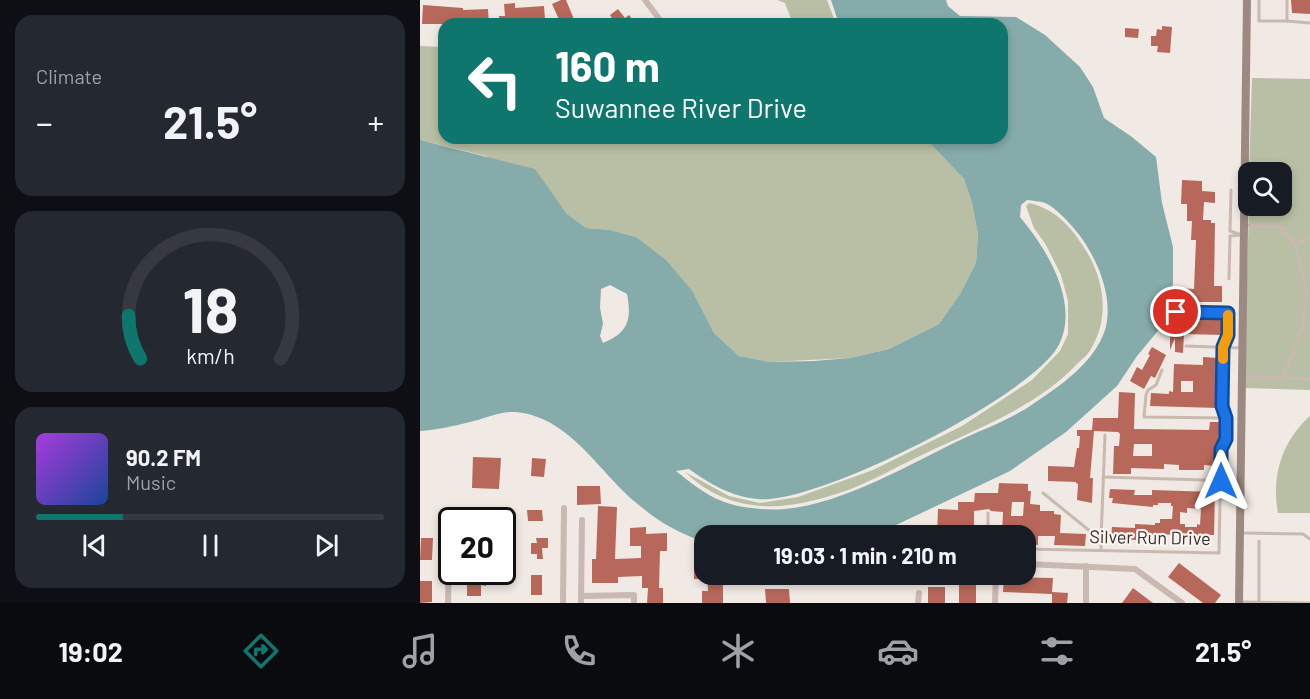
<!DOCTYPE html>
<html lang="en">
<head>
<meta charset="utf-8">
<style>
	:root { --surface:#171b24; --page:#242831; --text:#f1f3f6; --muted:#9ea1a6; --line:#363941; --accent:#0f766e }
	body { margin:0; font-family:Barlow,sans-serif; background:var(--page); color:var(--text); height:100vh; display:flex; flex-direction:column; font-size:22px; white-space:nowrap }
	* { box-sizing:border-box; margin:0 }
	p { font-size:20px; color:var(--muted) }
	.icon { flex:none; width:33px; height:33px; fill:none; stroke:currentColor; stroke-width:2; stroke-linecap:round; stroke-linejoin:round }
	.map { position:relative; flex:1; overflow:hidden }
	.side { display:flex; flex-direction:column; gap:15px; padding:15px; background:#0d0f14; width:420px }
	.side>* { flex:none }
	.top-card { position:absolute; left:18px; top:18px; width:570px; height:126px; border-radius:18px; box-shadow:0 3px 9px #0003; background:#0f766e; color:#fff; overflow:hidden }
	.controls { position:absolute; left:818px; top:162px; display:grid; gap:12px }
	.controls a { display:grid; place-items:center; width:54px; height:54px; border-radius:12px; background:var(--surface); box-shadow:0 3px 9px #0003; font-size:30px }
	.speed { position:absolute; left:18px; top:507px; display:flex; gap:12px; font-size:30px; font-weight:700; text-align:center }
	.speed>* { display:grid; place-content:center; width:78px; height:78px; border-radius:50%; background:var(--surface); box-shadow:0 3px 9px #0003; line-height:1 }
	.speed .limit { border:3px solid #111; border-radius:9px; background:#fff; color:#111 }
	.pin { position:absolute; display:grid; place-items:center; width:51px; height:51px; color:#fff; margin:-26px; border:3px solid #fff; border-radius:50%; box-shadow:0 2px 6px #0007 }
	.me { position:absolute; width:66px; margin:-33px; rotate:0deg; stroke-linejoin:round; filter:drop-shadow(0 0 4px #0008) }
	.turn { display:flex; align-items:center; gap:21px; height:126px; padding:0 18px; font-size:27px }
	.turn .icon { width:78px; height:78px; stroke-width:2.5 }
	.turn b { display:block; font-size:42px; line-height:51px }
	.big { font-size:45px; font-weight:700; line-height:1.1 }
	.side .tile { flex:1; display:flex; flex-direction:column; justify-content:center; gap:9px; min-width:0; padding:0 21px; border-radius:18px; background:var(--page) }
	.side .dial { align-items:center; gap:0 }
	.dial svg { height:156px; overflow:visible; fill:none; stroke:var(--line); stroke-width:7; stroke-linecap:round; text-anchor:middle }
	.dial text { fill:var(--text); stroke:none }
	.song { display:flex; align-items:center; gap:18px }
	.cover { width:72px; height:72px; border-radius:9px; background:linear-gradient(135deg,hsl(280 70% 55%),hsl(220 70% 35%)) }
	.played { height:6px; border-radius:3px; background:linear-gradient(90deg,var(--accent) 25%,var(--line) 25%) }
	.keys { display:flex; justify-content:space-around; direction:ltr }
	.heat { display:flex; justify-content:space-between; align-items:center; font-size:33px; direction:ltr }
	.trip { position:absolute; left:274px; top:525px; width:342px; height:60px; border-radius:18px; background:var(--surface); box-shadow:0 3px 9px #0003; font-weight:700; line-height:60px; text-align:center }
	.menu { display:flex; height:96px; justify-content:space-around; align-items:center; background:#090b0e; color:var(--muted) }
	.menu .icon { width:42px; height:42px }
	.menu .selected { color:var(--accent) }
	.menu b { font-size:27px; color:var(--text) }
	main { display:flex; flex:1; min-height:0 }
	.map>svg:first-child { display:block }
</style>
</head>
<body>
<main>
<section class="side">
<div class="tile"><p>Climate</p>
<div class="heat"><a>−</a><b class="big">21.5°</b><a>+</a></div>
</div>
<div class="tile dial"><svg viewBox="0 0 100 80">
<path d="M14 69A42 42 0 1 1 86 69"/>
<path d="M14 69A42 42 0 0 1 8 47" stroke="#0f766e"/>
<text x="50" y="56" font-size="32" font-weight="700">18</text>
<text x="50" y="72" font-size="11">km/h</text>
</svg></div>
<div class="tile">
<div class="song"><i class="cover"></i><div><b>90.2 FM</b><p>Music</p></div></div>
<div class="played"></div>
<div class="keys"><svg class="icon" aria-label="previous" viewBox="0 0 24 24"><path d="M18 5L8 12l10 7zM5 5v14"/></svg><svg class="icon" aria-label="pause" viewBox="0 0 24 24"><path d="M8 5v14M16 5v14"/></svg><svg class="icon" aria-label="next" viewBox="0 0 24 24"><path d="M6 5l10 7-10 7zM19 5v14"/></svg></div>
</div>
</section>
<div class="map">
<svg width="890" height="603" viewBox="0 0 890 603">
	<rect width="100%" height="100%" fill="#f1e9e3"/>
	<g fill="#b9bfa4">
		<path d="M357 0H407L416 24H373L365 3Z"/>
		<path d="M0 46 24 47V138H505L544 179 552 203 558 235 556 263 540 294 519 324 469 349 430 358 350 362 319 356 294 333 273 292 216 237 190 230 166 228 146 213 131 194 66 156 0 140Z"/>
		<path d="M832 78 890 79V390L824 388 829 206H861V172H829Z"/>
		<path d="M609 203C637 209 654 230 668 254 685 284 689 319 671 349 668 355 661 360 656 365 615 408 556 429 504 454 480 465 456 479 431 489 403 499 371 508 342 506 312 504 287 493 265 472L309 496 340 503 378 497 453 470 542 426 612 380 640 351 648 334V301L641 275 626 245 614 228 606 206Z"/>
		<path d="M890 416V513H858C851 476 862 441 890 416Z"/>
	</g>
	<path fill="#85abaa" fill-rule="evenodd" d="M411 0H526L528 6 540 16 596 17 625 35 660 67 673 87 684 118 712 137 736 157 742 203 753 247V284L742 326 717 356 697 386 646 432 590 471 455 535 285 536V542C257 533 236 520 214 501 177 469 148 416 95 412 80 411 64 419 50 422 34 426 16 430 0 431V140L115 169 146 213 166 228 190 230 216 237 246 260 273 292 294 333 319 356 350 362 394 361 430 358 469 349 519 324 540 294 556 263 558 235 552 203 544 179 505 138H582V24H419ZM607 200C613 201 620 201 625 203 639 209 661 235 668 248 682 271 693 303 685 330 674 363 640 386 613 404 590 420 561 430 536 442 480 469 404 515 341 509 301 506 286 495 256 471L269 469C290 484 312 497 338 499 396 505 607 398 637 348 662 306 627 249 600 217L601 205ZM190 285 207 294C212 320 208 333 183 343L180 336 183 324 180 308 181 289Z"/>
	<g fill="#b8685a" fill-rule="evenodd">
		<path d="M141 0H146L156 24H141L132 4Z"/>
		<path d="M871 0H890V14L872 13Z"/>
		<path d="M95 3V8L124 6 125 19 96 21V24H80L79 16H85L84 4Z"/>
		<path d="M3 5 43 8V10L68 9 69 24H2Z"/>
		<path d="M198 9 205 18 209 15 216 24H188L193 20 190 15Z"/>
		<path d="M742 26 752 27 750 53 737 52 738 46H731V36H736L737 29 742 30Z"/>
		<path d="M705 28 719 29 718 38 705 37Z"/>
		<path d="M762 180 782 181V191L795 192V203L784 202 783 220H791V223H795L794 286H802V302H759V288L774 289 776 240H771L772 221H767V204H761Z"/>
		<path d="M763 317H804V335L764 334 763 353 755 352V338L750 350V330H756V327H763Z"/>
		<path d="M732 347 746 355 735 378 731 376 724 389 710 381 717 367 722 370 730 355 728 354Z"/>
		<path d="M783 357 798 358V408L730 406 731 393 749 394V391L753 392 754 364 783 365ZM761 381H773V392H761Z"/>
		<path d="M699 392 715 393 714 429 789 430 790 422H802V438L801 440H797L795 466 784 465V470H759V465L744 464V469L711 468V474H693L694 446H699L700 434 698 432 674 431 670 478H673L672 503 657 500 658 484 656 483V482L628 481V466L654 467 657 448H659L660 436H657V430H672L673 418H698ZM714 444H732V456H713Z"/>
		<path d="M53 457 81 458 79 489 52 488Z"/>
		<path d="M112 458 126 459 124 477 111 476Z"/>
		<path d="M579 483 608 484V491H611L610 504 620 505V511H634V514L641 515 640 533 666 534 665 546 634 545 635 536H618V545L606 544V536H582L583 512 571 511 569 509 554 511V528L534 527V536H517L518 509 538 510V502H554L555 493H578ZM592 502H604L603 516H591Z"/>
		<path d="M157 486H180L181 504 157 505Z"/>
		<path d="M690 489 715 490 714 495H732V490L795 492 794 535H783V540L758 539V535L739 534 738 538 716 537V540L691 539 692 527 715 528V524L735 525V523H740V519H752L753 506H751V503H738V505H733V507L692 503 693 498H689ZM767 508 781 509 780 525 777 524V527H765V524H760V512L767 513Z"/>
		<path d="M178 506 197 507 195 559 221 558V546H210V528L226 527V534L247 533V551H240L239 588H243V603H227L228 588H222V576L198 577V583H172V559H176Z"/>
		<path d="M48 508H59V513L65 514V520H47Z"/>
		<path d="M107 510H122L123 521H108Z"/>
		<path d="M1 538H13L12 560H0Z"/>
		<path d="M116 538H128V548H122L123 559H117V554H111V543H117Z"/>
		<rect x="274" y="559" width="11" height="20"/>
		<path d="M759 563 801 595 795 603H783L748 577Z"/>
		<path d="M47 572H62V575L67 574 66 586 61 585V596H47Z"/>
		<path d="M287 574H347V583L303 582V603H282V591H288Z"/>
		<rect x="539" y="574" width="17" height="29"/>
		<rect x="111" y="575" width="11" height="20"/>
		<path d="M584 577 633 578 632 592 648 593 647 603H632V594L583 592Z"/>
		<path d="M0 581H12V602L0 603Z"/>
		<rect x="508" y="587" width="17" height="16"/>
		<path d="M713 588 733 603H702Z"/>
		<path d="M345 589H369L370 603H346Z"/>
	</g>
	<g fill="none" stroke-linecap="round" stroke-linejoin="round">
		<g stroke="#c9b9b0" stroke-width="3">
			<path d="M839 0V21H867V0"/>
			<path d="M867 21 890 23"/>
			<path d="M811 190 810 231 819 234"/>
			<path d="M826 225 860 227 875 244 887 291 883 326 863 378"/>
			<path d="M875 244 890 238"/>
			<path d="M809 279 810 236 823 235"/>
			<path d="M766 346 821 348"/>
			<path d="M742 370 736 385 728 390 726 395 724 417 806 418"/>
			<path d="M824 377 890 379"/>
			<path d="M683 477 818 481"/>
			<path d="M623 493 681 540V550"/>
			<path d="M822 533 883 534 890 539"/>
			<path d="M568 536V513"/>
			<path d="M681 540 685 435"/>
			<path d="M839 541V603"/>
			<path d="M606 549 799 553 801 449 806 439V418L802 406 803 347 808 335V313L756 312"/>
			<path d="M820 602 890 603"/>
		</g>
		<g stroke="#c9b9b0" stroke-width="6">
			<path d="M225 0 243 24"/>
			<path d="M606 564 715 569 762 603"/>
			<path d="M162 596 214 595V603"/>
			<path d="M28 603 30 510"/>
			<path d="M143 603 144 508"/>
			<path d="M161 603 162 520"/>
			<path d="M498 603 499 593"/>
			<path d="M575 603 576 574"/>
			<path d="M666 603V566"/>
		</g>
		<path stroke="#9c8981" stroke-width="8" d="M819 603 827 0"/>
	</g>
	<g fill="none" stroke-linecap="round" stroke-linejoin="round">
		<g stroke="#114b97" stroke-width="15">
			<path id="route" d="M756 312 808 313V335L803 347 802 406 806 418V439L801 449V481"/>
		</g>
		<use href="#route" stroke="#1a73e8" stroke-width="10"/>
		<path stroke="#f59e0b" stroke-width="10" d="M803 359V347L808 335V315"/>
	</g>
	<g text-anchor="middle" stroke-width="4.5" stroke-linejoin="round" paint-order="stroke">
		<g font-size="18" fill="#392f2d" stroke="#f9f4ef">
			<text transform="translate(730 538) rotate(1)" y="6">Silver Run Drive</text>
		</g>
	</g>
</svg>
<div class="controls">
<a><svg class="icon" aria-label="search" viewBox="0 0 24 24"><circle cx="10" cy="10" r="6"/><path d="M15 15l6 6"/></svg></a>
</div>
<div class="speed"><div class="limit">20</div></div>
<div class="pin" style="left:756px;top:312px;background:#d93025"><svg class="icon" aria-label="arrive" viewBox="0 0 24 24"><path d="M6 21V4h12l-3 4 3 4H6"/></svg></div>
<svg class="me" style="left:801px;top:481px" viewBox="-20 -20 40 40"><path d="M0-17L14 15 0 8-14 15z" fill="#1a73e8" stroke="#fff" stroke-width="4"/></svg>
<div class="trip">19:03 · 1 min · 210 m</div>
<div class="top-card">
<div class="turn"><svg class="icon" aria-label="left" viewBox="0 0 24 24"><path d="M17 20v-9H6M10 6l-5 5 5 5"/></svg><div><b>160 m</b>Suwannee River Drive</div></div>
</div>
</div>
</main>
<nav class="menu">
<b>19:02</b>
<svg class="icon selected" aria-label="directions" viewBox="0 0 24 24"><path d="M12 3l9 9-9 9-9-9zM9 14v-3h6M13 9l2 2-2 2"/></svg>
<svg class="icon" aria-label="music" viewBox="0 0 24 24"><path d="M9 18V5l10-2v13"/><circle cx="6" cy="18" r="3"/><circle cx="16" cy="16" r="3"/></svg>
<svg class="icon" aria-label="phone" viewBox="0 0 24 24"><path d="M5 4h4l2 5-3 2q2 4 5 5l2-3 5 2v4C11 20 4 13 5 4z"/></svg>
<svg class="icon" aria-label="climate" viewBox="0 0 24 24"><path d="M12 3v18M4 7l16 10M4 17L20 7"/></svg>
<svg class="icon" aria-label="car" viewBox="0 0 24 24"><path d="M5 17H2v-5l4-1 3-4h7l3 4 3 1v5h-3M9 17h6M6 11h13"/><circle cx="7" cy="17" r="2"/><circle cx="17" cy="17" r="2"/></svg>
<svg class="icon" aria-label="filters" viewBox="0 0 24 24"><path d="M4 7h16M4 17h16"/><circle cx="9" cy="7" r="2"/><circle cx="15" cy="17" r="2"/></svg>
<b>21.5°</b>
</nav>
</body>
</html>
